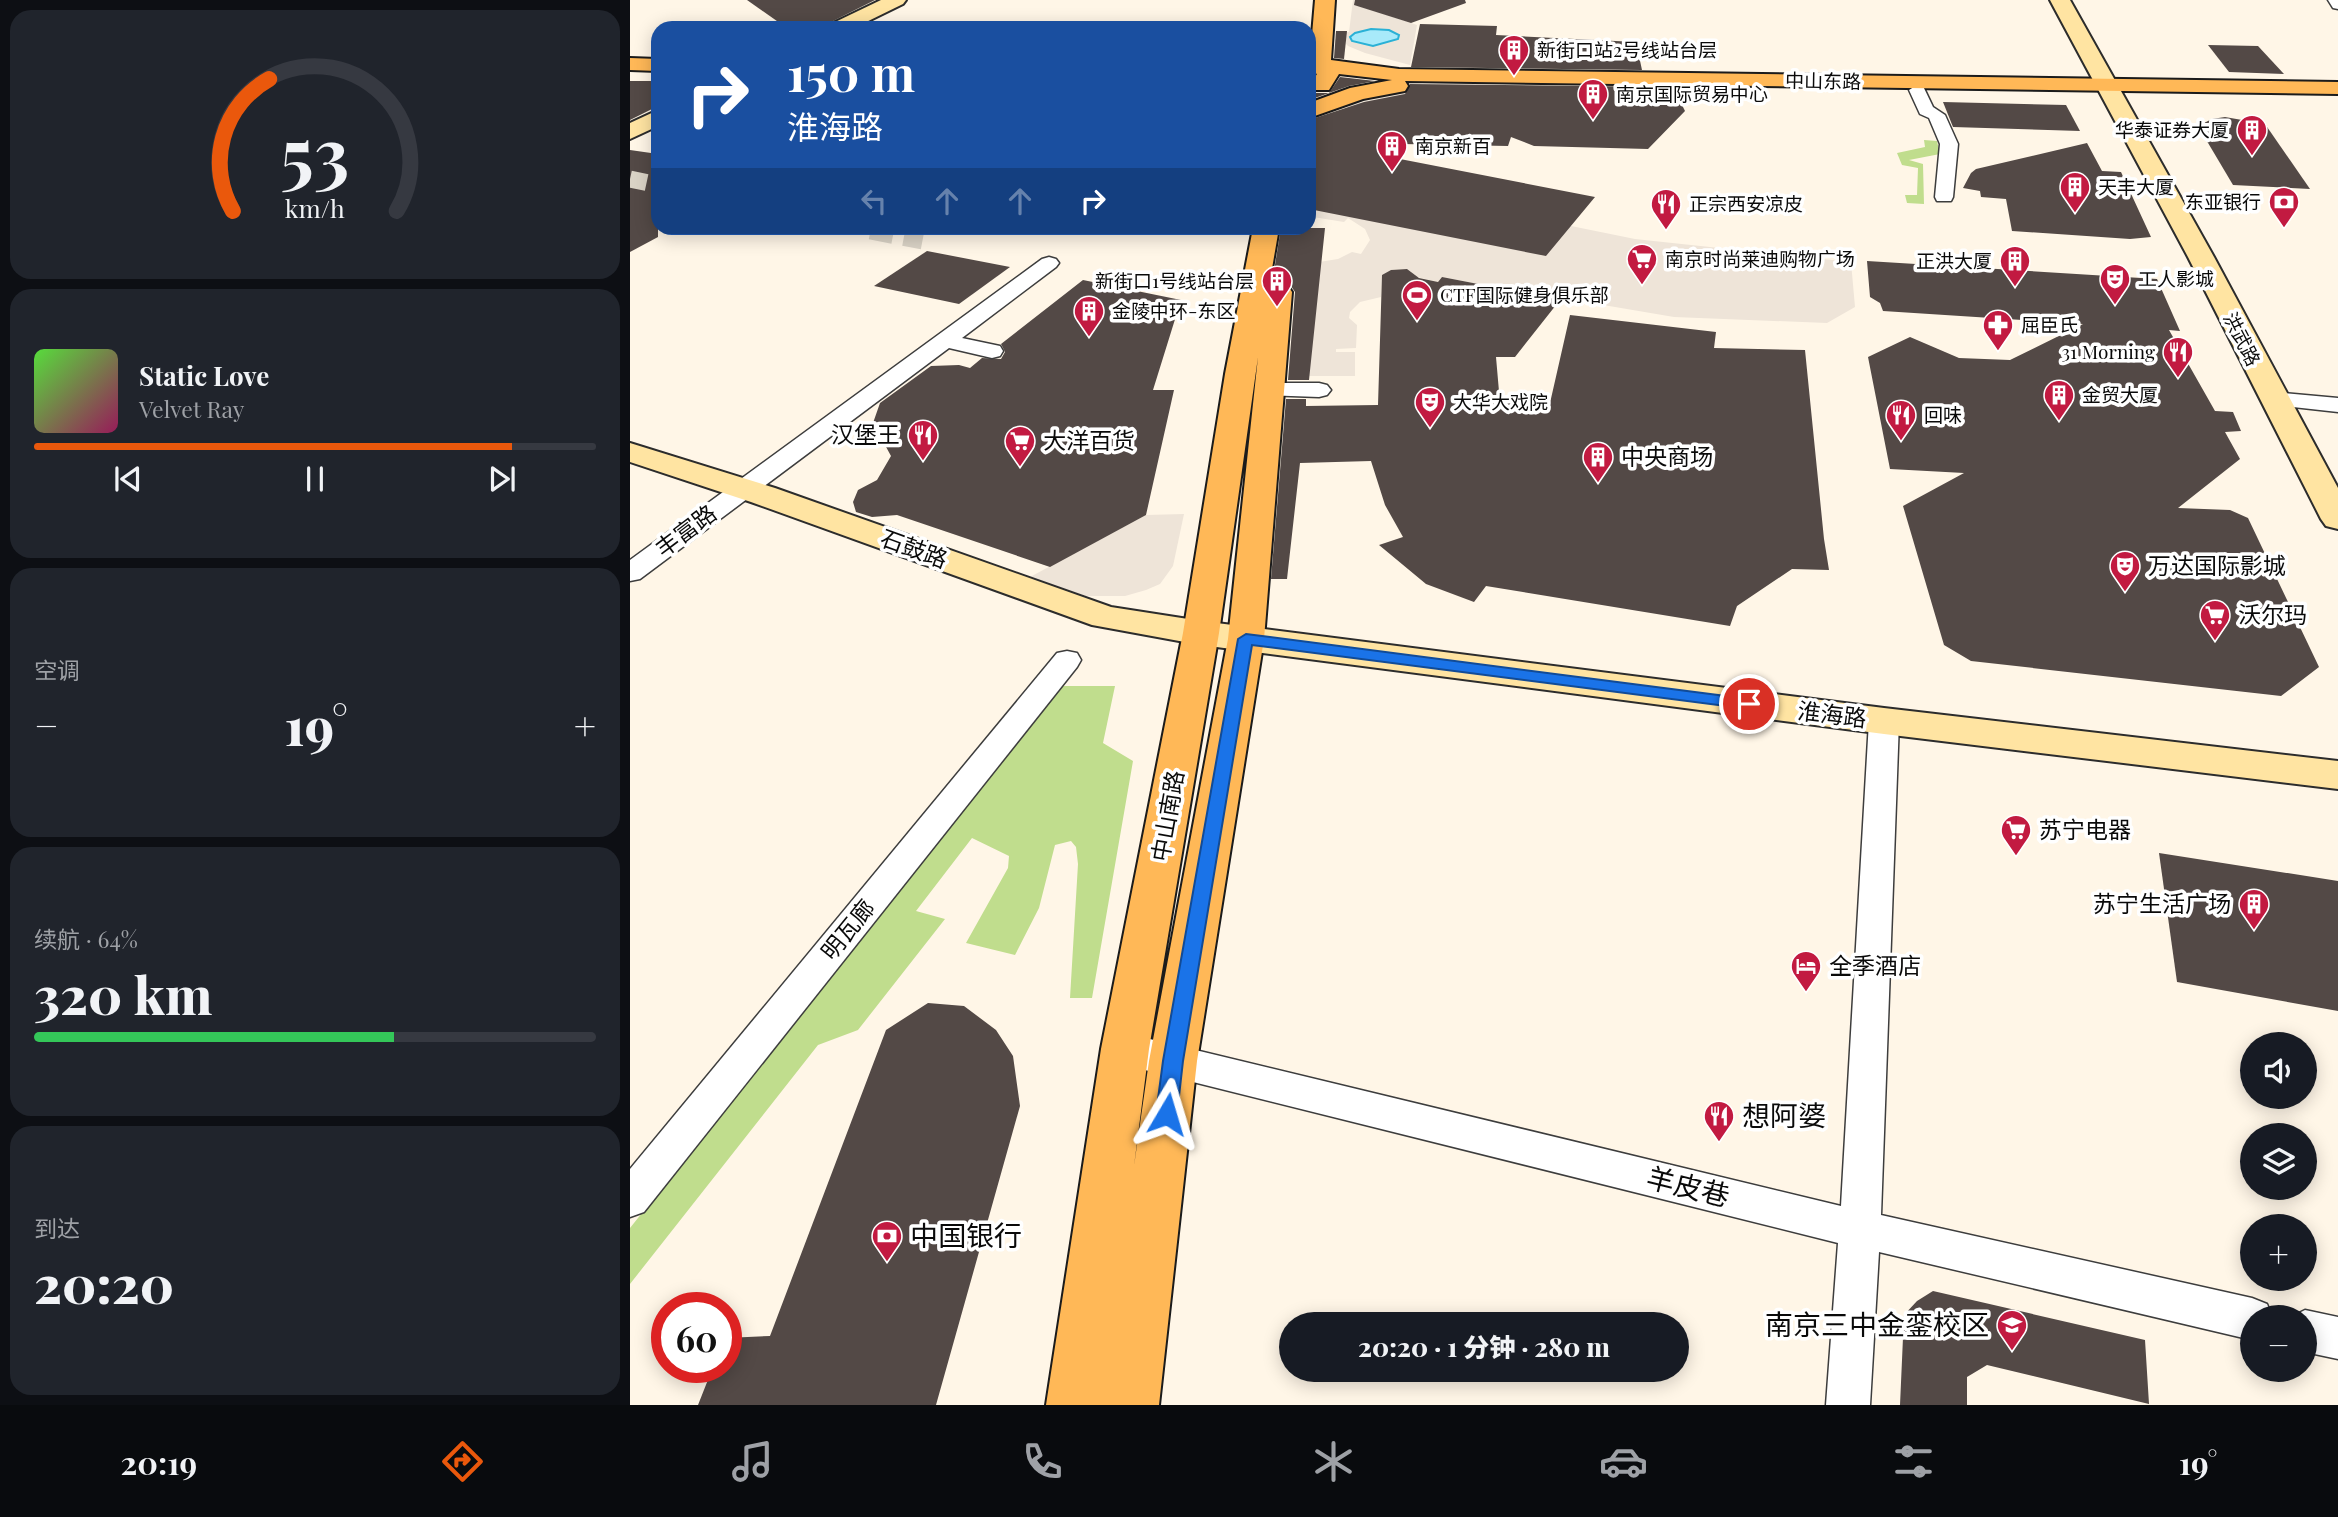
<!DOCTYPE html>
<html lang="zh">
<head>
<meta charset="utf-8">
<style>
	:root { --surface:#171b24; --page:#20242c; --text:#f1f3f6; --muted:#9ea1a6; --line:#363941; --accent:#ea580c }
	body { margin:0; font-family:"Playfair Display","Noto Sans SC",serif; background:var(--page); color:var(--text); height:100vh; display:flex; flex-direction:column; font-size:26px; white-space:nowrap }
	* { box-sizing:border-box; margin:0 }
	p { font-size:23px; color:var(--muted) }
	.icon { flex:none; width:38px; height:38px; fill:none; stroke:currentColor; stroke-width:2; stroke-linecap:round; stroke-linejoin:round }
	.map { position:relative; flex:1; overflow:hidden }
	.details { display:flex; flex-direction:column; gap:10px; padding:10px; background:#0d0f14; width:630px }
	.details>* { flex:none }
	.banner { position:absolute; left:21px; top:21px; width:665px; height:214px; border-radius:21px; box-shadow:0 4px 18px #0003; background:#1a4fa0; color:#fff; overflow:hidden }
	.buttons { position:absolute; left:1610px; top:1032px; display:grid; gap:14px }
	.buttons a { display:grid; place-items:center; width:77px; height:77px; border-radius:50%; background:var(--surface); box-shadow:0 4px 18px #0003; font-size:35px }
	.speed { position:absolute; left:21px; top:1292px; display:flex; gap:14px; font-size:35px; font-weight:700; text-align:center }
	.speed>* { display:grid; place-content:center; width:91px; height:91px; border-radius:50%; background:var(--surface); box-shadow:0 4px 18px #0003; line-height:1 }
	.speed .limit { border:10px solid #d22; background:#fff; color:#111 }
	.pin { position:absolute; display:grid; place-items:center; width:60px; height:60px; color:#fff; margin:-30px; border:4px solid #fff; border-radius:50%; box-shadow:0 2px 7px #0007 }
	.me { position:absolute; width:77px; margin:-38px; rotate:7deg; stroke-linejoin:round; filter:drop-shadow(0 0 5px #0008) }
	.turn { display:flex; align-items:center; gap:24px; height:147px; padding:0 21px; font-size:32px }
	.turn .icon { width:91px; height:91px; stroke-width:2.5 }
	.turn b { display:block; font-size:49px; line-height:60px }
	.lanes { display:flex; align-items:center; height:66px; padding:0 21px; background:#0003; justify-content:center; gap:35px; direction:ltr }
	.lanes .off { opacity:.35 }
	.big { font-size:52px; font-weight:800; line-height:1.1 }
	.details .card { flex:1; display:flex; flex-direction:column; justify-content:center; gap:10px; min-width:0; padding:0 24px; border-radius:21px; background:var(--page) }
	.details .dial { align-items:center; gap:0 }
	.dial svg { height:182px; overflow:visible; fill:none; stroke:var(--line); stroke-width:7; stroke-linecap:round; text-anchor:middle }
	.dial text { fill:var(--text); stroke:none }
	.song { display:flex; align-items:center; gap:21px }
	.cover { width:84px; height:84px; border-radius:10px; background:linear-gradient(135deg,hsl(110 70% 55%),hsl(330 70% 35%)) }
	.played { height:7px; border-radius:4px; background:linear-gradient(90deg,var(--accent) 85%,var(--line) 85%) }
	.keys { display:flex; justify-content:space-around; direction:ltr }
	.heat { display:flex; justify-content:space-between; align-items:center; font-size:38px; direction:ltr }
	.charge { height:10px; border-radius:5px; background:linear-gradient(90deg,#34c759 64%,var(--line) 0) }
	.trip { position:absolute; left:649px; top:1312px; width:410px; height:70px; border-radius:35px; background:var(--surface); box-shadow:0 4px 18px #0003; font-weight:800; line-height:70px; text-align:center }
	.tab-bar { display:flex; height:112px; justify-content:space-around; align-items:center; background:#090b0e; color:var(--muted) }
	.tab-bar .icon { width:49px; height:49px }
	.tab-bar .active { color:var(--accent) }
	.tab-bar b { font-size:32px; color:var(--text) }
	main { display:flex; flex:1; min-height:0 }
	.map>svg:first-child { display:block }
</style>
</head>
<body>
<main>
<section class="details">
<div class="card dial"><svg viewBox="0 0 100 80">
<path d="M14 69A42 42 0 1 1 86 69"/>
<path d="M14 69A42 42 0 0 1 30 11" stroke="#ea580c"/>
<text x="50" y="56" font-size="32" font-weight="700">53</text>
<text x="50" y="72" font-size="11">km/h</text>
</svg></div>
<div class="card">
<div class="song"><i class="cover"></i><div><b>Static Love</b><p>Velvet Ray</p></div></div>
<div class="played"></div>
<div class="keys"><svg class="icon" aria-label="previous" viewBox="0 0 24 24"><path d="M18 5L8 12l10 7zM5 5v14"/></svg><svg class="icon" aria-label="pause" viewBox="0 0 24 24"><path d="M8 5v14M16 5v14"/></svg><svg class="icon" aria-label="next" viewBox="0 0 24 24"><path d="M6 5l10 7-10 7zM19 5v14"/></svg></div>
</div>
<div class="card"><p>空调</p>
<div class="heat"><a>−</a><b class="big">19°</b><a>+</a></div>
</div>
<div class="card"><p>续航 · 64%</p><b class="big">320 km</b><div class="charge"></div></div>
<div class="card"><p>到达</p><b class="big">20:20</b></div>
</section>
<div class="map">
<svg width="1708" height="1405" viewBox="0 0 1708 1405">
	<rect width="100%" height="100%" fill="#fff6e7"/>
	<g fill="#c0dd8d">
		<path d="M1294 140 1307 141 1310 154 1279 160 1293 164 1294 204 1277 203 1275 195H1287L1288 168 1272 165 1267 153 1295 147Z"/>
		<path d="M433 686H485L473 743 503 761 462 998H440L448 864 446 847 441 841 425 845 409 908 385 955 336 943 378 868 379 856 342 838 286 911 315 919 228 1030 188 1045 0 1284V1228Z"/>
	</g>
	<g fill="#eee4d8">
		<path d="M723 0H742V10L787 25 780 65 735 53 718 46 712 39 708 33 719 32Z"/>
		<path d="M780 90 703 194 941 226 1005 239 1221 262 1225 307 1197 323 1044 317 932 298 930 300 812 277 808 282 787 277 777 269 761 270 752 276 751 297 730 302 720 312 719 318 727 325 726 348 706 349V352H725V376H672L683 263 708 259 722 252 731 254 740 240 735 229 718 218 714 222 683 217 696 121 721 105Z"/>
		<path d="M554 514 543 566 530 584 516 590 495 596H456L400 577 516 515Z"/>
	</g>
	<path fill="#a8eafa" stroke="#2ab1d6" stroke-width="2" d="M741 29 759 30 769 35 768 39 743 46 722 41 720 37 725 33Z"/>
	<g fill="#534946">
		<path d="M117 0H245L191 27 154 26Z"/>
		<path d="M725 0H835L836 3 781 23 724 5Z"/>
		<path d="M790 24 867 26 866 35 1006 42 1012 70 781 67Z"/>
		<path d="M706 31H717L714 59 704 58Z"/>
		<path d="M1578 45 1628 46 1654 74 1599 72Z"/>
		<path d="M710 77 745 81 719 86 679 100V88L683 93H699Z"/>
		<path d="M0 81H28V106L0 120Z"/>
		<path d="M780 84 1043 87 1055 111 1018 149 904 146 881 137 878 146 772 144 770 159 965 197 916 256 679 209V120L734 102 775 94Z"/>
		<path d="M1313 102 1436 105 1450 131 1323 127Z"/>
		<path d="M1595 117 1635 124 1680 189 1603 185 1568 126 1582 119Z"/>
		<path d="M1457 143 1472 171 1491 172 1521 237 1500 239 1382 231 1376 199 1351 197 1350 191 1333 188 1341 173 1346 169Z"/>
		<path d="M0 150 28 154V237L0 252Z"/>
		<path d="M651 228H695L679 380H658L665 292 659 283H642Z"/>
		<path d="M297 251 380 267 329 304 244 286Z"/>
		<path d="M1237 261 1527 279 1550 331 1539 330 1585 411 1603 412 1611 431 1595 432 1610 459 1548 508 1600 510 1618 518 1689 667 1651 696 1341 661 1314 645 1273 506 1334 473 1260 469 1238 357 1280 337 1329 358 1380 360 1453 324 1253 311 1250 303 1240 297Z"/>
		<path d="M777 269 789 278 808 282 812 277 930 300 885 357H866L870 403H920L940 315 1086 332 1084 348 1175 350 1194 539 1199 570 1162 569 1107 606 1100 626 856 586 844 602 796 584 749 545 773 537 755 505 741 461 670 463 657 579H641L656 399H676V406L748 405 752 275 761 270Z"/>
		<path d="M453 280 551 300 523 390H544L516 515 420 567 267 515 242 517 226 512 223 502 228 490 247 480 261 456 243 423 250 403 301 366 329 365 340 368 352 358 371 359 375 352 371 344Z"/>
		<path d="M1529 853 1708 881V1011L1547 982Z"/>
		<path d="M298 1003 334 1006 366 1030 383 1056 390 1106 306 1405H68L83 1367H96V1338L140 1336 256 1030Z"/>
		<path d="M1303 1291 1515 1340 1519 1404 1357 1365 1337 1377V1405H1270L1274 1315 1287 1301Z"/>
	</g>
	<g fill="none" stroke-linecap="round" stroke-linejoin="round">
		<path stroke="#dad3c6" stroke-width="17" stroke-dasharray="17 9" stroke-linecap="butt" d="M0 179 28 185"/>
		<path stroke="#dad3c6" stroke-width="23" stroke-dasharray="23 11" stroke-linecap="butt" d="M241 228 293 238"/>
		<g stroke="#3d3d3d" stroke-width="3">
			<g id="street">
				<path d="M1698 0H1708V9L1703 8Z"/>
				<path d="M1287 85 1293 86 1303 107 1315 115 1328 144 1323 197 1321 201H1307L1305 197 1310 144 1299 118 1290 114 1279 90Z"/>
				<path d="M419 257 426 259 429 263 426 267 332 338 370 346 373 351 370 356 362 358 319 348 10 579 0 581V560L412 259Z"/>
				<path d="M638 383H689L697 385 701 390 697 395 689 397 630 395 626 390 630 385Z"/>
				<path d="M1643 392 1708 398V412L1635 404 1631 399 1635 394Z"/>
				<path d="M437 651 447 653 451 660 447 667 14 1212 0 1217V1169L427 653Z"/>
				<path d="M1254 711 1265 714 1269 721 1251 1215 1622 1298 1637 1304 1643 1318H1622V1340L1249 1252 1240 1405H1196L1208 1243 495 1065 482 1060 476 1049 482 1038 495 1033 1211 1206 1239 721 1243 714Z"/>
				<path d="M1675 1310 1708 1317V1359L1675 1352V1318H1659Z"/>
			</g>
		</g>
		<g stroke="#2c2c2c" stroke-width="4">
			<g id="secondary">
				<path d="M251 0H276L273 4 224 28H198L201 24Z"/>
				<path d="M1420 0H1440L1584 257 1708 488V529L1696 526 1691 519 1558 257Z"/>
				<path d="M28 110V126L0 139V123Z"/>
				<path d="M0 443 145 488 481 607 571 621 1254 708 1708 761V789L1254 734 571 645 462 625 121 502 0 462Z"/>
			</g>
		</g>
		<g stroke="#1b1b1b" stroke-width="4">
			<g id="primary">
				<path d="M685 0H705L701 60 769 69 1708 82V94L775 81 778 86 775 91 733 99 679 118V103L720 88 762 80 709 74 699 90H683L680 85 687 74 679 70Z"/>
				<path d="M0 58 28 59V71L0 70Z"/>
				<path d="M623 228H649L639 286 648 284 658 286 662 292 634 639 567 1061 529 1405H416L471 1049 553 633 595 374ZM628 357 598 639 519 1061 504 1166 519 1049 589 633Z"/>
			</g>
		</g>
		<use href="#street" fill="#fff" fill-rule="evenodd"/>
		<use href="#secondary" fill="#ffe4a2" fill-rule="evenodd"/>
		<use href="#primary" fill="#ffb857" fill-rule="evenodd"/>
	</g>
	<path fill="#1a73e8" stroke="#114b97" stroke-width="2" d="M616 634 1119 699 1127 704 1119 709 622 645 553 1061 547 1114 544 1120 537 1123 529 1120 526 1114 533 1061 608 639Z"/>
	<defs>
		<g id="building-pin" transform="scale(1.575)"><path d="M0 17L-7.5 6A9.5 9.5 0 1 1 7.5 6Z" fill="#c21a41" stroke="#fff"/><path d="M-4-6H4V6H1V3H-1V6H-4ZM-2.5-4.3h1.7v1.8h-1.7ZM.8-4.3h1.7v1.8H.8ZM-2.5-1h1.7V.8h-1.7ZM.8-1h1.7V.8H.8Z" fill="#fff"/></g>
		<g id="bank-pin" transform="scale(1.575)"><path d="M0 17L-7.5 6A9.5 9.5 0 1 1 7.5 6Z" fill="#c21a41" stroke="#fff"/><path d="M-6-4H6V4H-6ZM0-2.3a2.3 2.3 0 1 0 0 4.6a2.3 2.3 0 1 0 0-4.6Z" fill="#fff"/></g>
		<g id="restaurant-pin" transform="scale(1.575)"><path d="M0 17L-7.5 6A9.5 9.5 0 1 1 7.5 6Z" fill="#c21a41" stroke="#fff"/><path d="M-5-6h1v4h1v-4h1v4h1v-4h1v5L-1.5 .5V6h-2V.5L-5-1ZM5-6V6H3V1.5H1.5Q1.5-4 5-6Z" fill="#fff"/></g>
		<g id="supermarket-pin" transform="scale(1.575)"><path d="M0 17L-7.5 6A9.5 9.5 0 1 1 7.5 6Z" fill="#c21a41" stroke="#fff"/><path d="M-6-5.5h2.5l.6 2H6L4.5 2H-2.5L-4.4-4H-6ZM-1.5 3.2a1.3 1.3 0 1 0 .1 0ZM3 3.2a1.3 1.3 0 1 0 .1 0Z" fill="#fff"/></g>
		<g id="theatre-pin" transform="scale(1.575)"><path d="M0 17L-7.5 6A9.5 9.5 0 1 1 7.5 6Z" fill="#c21a41" stroke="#fff"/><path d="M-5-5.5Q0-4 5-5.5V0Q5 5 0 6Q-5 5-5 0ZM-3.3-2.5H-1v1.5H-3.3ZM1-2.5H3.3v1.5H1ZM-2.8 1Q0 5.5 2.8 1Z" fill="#fff"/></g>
		<g id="stadium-pin" transform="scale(1.575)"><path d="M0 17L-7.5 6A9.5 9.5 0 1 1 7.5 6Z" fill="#c21a41" stroke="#fff"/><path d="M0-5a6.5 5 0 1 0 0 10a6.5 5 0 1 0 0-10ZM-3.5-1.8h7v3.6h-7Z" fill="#fff"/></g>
		<g id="pharmacy-pin" transform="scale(1.575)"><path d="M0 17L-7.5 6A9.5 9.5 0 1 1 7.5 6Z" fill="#c21a41" stroke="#fff"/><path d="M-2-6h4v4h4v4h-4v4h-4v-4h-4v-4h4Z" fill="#fff"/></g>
		<g id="hotel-pin" transform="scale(1.575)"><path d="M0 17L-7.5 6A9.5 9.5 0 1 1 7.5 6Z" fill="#c21a41" stroke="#fff"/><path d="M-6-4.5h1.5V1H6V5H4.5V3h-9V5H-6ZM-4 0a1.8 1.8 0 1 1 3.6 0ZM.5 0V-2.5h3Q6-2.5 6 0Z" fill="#fff"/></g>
		<g id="school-pin" transform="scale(1.575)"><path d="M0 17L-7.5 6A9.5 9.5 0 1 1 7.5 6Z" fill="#c21a41" stroke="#fff"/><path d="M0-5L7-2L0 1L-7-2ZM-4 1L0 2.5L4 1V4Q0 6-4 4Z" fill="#fff"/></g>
	</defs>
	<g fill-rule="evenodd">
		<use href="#building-pin" x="884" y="50"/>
		<use href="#building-pin" x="963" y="94"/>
		<use href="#building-pin" x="1622" y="130"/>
		<use href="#building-pin" x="762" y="146"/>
		<use href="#building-pin" x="1445" y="187"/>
		<use href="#bank-pin" x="1654" y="202"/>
		<use href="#restaurant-pin" x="1036" y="204"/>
		<use href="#supermarket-pin" x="1012" y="259"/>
		<use href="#building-pin" x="1385" y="261"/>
		<use href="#theatre-pin" x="1485" y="279"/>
		<use href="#building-pin" x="647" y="281"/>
		<use href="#stadium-pin" x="787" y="295"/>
		<use href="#building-pin" x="459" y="311"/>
		<use href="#pharmacy-pin" x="1368" y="325"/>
		<use href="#restaurant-pin" x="1548" y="352"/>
		<use href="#building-pin" x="1429" y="395"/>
		<use href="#theatre-pin" x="800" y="402"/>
		<use href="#restaurant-pin" x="1271" y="415"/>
		<use href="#restaurant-pin" x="293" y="435"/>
		<use href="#supermarket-pin" x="390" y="441"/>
		<use href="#building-pin" x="968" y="457"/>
		<use href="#theatre-pin" x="1495" y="566"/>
		<use href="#supermarket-pin" x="1585" y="615"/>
		<use href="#supermarket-pin" x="1386" y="830"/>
		<use href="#building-pin" x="1624" y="904"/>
		<use href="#hotel-pin" x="1176" y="966"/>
		<use href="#restaurant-pin" x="1089" y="1116"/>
		<use href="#bank-pin" x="257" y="1236"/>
		<use href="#school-pin" x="1382" y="1325"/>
	</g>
	<g text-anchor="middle" stroke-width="7" stroke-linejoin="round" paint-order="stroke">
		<g font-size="19" fill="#0a0a0a" stroke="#fff" text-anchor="start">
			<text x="907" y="57">新街口站2号线站台层</text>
			<text x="986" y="101">南京国际贸易中心</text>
			<text x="1599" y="137" text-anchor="end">华泰证券大厦</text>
			<text x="785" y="153">南京新百</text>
			<text x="1468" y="194">天丰大厦</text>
			<text x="1631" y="209" text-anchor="end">东亚银行</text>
			<text x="1059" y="211">正宗西安凉皮</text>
			<text x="1035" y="266">南京时尚莱迪购物广场</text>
			<text x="1362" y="268" text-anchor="end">正洪大厦</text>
			<text x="1508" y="286">工人影城</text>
			<text x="624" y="288" text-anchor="end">新街口1号线站台层</text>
			<text x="810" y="302">CTF国际健身俱乐部</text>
			<text x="482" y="318">金陵中环-东区</text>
			<text x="1391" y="332">屈臣氏</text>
			<text x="1525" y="359" text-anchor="end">31 Morning</text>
			<text x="1452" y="402">金贸大厦</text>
			<text x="823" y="409">大华大戏院</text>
			<text x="1294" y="422">回味</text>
		</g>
		<g font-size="19" fill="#0a0a0a" stroke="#fff">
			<text transform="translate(1193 81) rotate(1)" y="7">中山东路</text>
			<text transform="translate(1612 339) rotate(63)" y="7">洪武路</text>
		</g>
		<g font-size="23" fill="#0a0a0a" stroke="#fff" text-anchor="start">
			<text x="270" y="443" text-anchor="end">汉堡王</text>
			<text x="413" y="449">大洋百货</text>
			<text x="991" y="465">中央商场</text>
			<text x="1518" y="574">万达国际影城</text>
			<text x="1608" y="623">沃尔玛</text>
			<text x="1409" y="838">苏宁电器</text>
			<text x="1601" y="912" text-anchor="end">苏宁生活广场</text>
			<text x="1199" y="974">全季酒店</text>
		</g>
		<g font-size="23" fill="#0a0a0a" stroke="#fff">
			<text transform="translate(56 531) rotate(-37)" y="8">丰富路</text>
			<text transform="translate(284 549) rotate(20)" y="8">石鼓路</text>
			<text transform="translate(1202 715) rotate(7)" y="8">淮海路</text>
			<text transform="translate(538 816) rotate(-80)" y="8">中山南路</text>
			<text transform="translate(218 930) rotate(-51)" y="8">明瓦廊</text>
		</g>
		<g font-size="28" fill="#0a0a0a" stroke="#fff" text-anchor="start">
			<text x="1112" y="1126">想阿婆</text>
			<text x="280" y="1246">中国银行</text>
			<text x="1359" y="1335" text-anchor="end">南京三中金銮校区</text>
		</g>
		<g font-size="28" fill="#0a0a0a" stroke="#fff">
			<text transform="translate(1058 1187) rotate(14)" y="10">羊皮巷</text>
		</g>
	</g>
</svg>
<div class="buttons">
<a><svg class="icon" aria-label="sound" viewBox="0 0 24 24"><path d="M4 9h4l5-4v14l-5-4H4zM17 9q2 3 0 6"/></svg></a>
<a><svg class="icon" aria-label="layers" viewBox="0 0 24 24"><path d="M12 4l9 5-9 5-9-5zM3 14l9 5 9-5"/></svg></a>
<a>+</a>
<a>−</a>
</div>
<div class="speed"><div class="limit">60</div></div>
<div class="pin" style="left:1119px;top:704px;background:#d93025"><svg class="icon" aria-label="arrive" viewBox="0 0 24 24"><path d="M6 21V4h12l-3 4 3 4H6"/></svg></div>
<svg class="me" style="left:537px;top:1114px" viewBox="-20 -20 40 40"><path d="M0-17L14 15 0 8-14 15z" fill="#1a73e8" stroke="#fff" stroke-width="4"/></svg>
<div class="trip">20:20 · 1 分钟 · 280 m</div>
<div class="banner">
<div class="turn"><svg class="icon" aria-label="right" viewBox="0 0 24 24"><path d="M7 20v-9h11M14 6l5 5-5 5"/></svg><div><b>150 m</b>淮海路</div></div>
<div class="lanes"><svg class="icon off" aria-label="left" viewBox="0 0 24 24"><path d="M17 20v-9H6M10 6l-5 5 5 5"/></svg><svg class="icon off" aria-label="ahead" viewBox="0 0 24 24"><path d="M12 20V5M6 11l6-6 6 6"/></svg><svg class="icon off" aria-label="ahead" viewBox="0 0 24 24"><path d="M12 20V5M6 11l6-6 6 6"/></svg><svg class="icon" aria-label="right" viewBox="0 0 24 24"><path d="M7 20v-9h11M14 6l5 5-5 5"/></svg></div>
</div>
</div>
</main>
<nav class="tab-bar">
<b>20:19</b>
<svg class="icon active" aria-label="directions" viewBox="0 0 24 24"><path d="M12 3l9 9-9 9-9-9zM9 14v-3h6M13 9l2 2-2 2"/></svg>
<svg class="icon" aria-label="music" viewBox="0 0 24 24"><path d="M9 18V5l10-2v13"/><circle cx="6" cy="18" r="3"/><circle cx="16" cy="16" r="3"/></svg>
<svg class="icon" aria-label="phone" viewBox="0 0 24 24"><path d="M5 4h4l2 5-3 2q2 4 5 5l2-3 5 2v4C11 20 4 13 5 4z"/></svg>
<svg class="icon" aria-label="climate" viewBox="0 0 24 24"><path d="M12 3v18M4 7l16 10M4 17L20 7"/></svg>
<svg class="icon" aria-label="car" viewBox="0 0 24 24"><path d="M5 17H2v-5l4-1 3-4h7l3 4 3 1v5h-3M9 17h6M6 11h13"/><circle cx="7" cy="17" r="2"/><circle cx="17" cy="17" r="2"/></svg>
<svg class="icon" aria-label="filters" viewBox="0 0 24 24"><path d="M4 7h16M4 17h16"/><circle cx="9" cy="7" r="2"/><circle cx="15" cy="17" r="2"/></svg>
<b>19°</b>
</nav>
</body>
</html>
